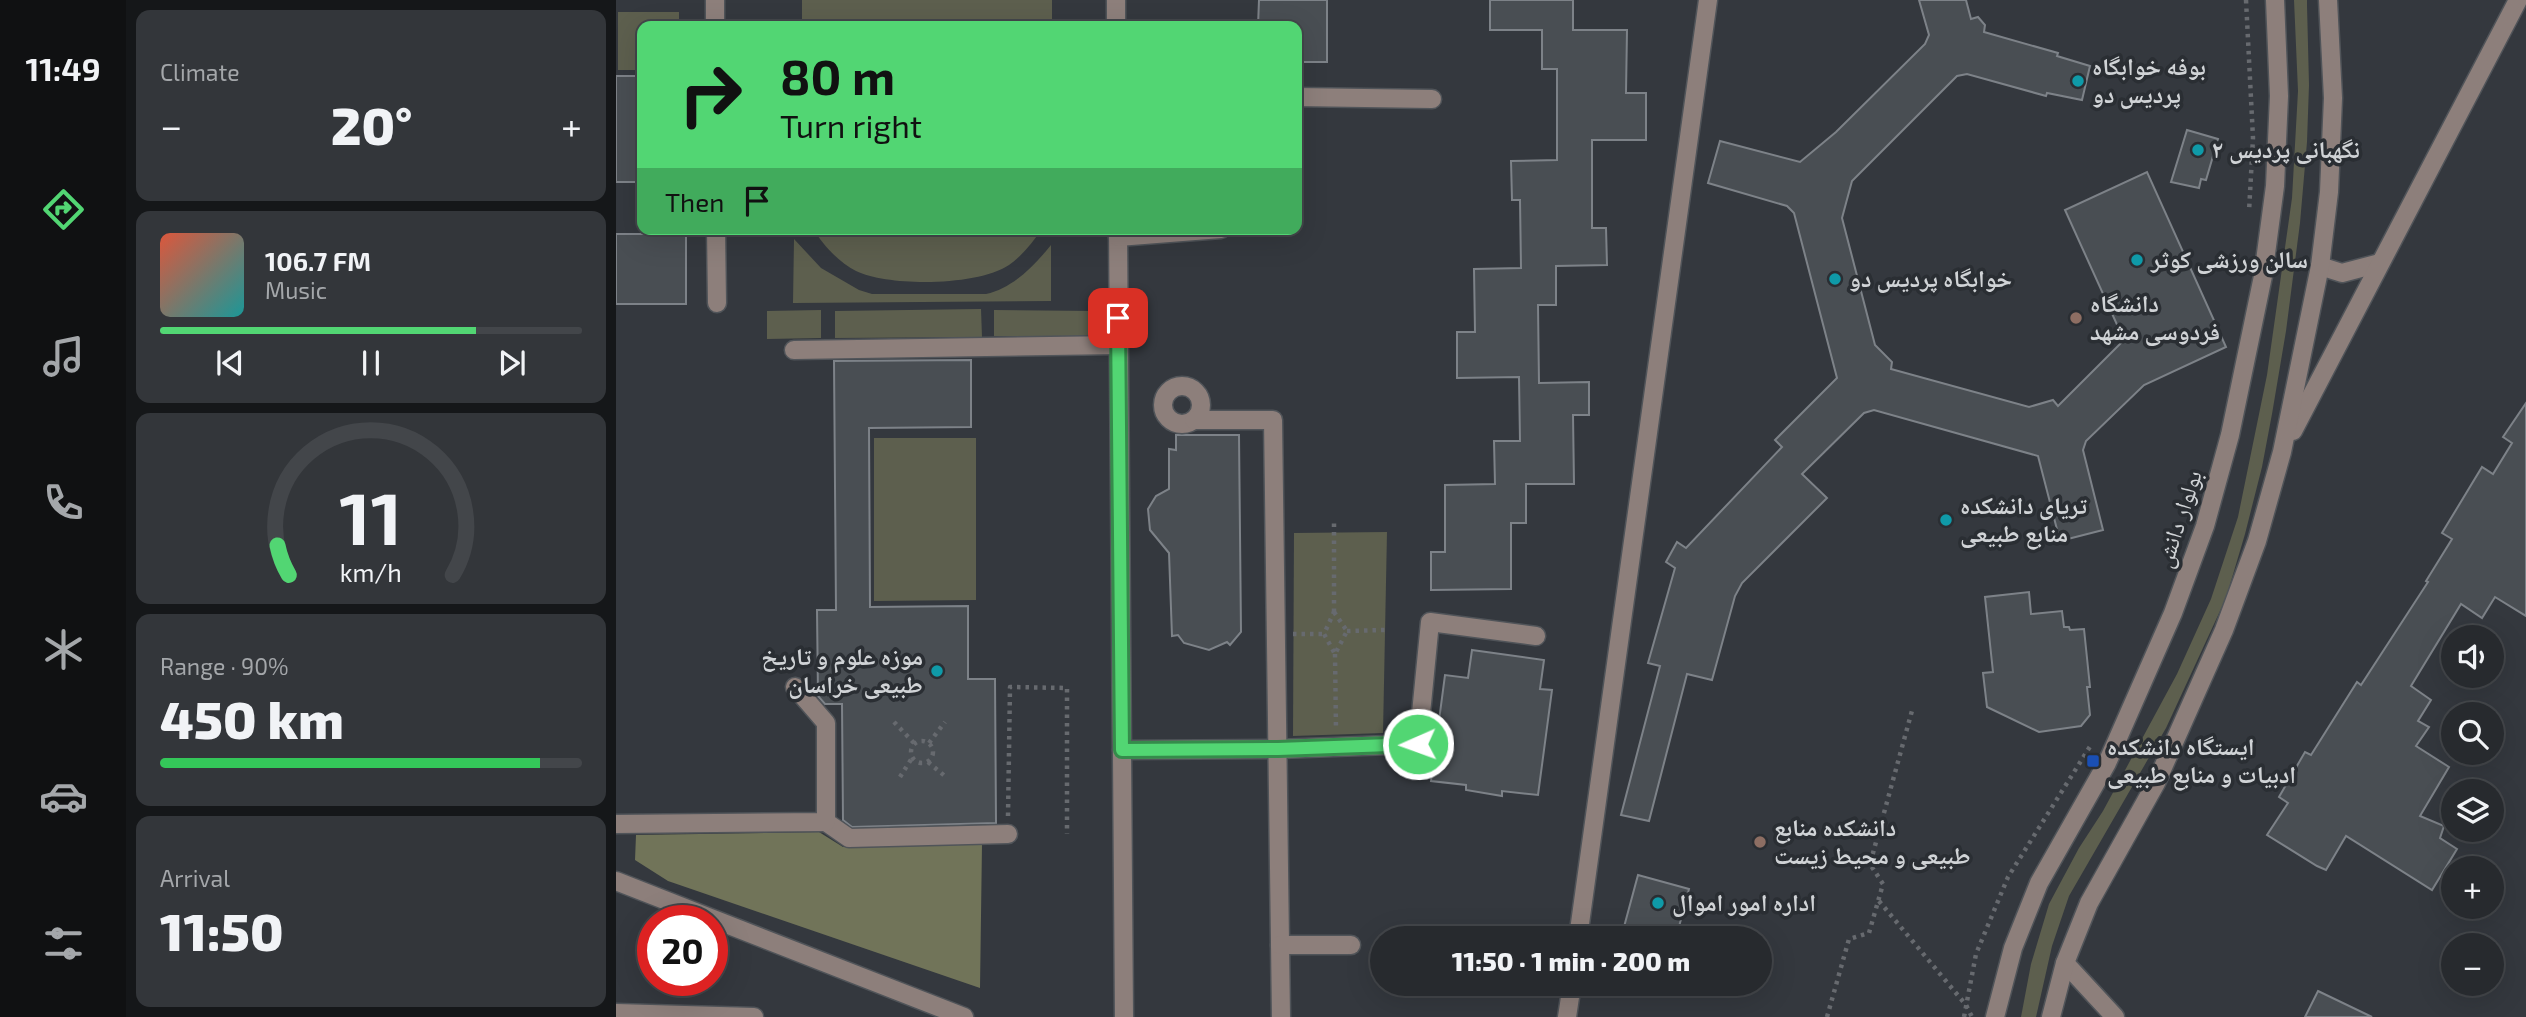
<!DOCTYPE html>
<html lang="en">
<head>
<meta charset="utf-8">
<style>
	:root { --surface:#272a2e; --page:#33363a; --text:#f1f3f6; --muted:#a4a7aa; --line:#43464a; --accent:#52d673 }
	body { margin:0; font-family:"Exo 2","Noto Naskh Arabic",sans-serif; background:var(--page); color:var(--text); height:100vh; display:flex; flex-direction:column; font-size:26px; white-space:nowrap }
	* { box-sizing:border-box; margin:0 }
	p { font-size:23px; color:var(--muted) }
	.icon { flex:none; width:38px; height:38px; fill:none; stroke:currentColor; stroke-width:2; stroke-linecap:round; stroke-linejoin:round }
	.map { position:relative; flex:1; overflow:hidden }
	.side { display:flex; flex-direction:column; gap:10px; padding:10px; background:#151719; width:490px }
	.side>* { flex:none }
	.banner { position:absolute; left:21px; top:21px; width:665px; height:214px; border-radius:14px; box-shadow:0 7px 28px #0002,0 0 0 2px var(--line); background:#52d673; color:#111; overflow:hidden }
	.tools { position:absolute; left:1825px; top:625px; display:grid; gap:14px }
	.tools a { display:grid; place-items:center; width:63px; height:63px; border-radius:50%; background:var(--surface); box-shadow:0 7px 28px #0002,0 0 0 2px var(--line); font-size:35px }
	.speed { position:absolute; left:21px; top:905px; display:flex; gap:14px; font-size:35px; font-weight:700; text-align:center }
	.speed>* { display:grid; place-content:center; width:91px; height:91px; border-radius:50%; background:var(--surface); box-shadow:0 7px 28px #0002,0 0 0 2px var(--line); line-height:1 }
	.speed .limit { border:10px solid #d22; background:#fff; color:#111 }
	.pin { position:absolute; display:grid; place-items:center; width:60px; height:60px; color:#fff; margin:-30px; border-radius:14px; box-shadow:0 4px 10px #0006 }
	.me { position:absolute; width:77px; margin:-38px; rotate:268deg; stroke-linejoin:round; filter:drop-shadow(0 0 5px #0008) }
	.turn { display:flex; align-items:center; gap:24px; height:147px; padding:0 28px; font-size:32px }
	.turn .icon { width:91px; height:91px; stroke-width:2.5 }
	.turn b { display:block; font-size:49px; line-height:60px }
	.then { display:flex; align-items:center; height:66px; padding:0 28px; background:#0003; gap:14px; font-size:26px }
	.big { font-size:52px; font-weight:800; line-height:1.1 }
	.side .card { flex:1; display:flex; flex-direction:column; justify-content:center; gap:10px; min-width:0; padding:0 24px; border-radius:14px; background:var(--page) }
	.side .dial { align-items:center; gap:0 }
	.dial svg { height:182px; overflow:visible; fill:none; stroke:var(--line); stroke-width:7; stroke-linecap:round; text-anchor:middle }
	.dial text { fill:var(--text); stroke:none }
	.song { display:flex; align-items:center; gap:21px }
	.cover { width:84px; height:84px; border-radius:10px; background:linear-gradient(135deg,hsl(10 70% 55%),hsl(180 70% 35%)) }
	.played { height:7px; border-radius:4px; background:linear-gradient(90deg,var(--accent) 75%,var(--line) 75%) }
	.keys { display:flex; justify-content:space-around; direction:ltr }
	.heat { display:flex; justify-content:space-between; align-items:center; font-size:38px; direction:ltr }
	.charge { height:10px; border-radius:5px; background:linear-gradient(90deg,#34c759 90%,var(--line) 0) }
	.trip { position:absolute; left:754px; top:926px; width:402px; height:70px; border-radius:35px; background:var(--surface); box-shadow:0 7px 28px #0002,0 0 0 2px var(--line); font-weight:800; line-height:70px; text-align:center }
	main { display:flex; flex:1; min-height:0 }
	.menu { display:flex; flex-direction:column; width:126px; justify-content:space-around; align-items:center; background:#101112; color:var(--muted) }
	.menu .icon { width:49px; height:49px }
	.menu .active { color:var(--accent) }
	.menu b { font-size:32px; color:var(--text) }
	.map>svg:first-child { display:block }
</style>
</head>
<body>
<main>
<nav class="menu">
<b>11:49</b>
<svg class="icon active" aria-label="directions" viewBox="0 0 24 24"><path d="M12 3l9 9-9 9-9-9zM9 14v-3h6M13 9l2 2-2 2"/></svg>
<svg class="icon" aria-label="music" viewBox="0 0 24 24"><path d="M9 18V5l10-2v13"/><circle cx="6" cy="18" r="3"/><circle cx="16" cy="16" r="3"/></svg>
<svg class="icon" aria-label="phone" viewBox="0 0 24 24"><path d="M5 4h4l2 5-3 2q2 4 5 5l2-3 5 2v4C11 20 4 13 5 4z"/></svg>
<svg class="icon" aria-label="climate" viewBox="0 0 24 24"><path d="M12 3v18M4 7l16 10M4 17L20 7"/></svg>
<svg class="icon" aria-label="car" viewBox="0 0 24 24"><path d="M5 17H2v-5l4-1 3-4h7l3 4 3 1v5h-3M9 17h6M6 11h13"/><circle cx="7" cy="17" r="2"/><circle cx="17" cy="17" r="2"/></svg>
<svg class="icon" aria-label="filters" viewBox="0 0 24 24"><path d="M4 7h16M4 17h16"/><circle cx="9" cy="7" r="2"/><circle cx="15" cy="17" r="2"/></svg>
</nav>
<section class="side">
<div class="card"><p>Climate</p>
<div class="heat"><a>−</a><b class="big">20°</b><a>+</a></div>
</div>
<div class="card">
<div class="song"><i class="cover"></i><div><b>106.7 FM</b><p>Music</p></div></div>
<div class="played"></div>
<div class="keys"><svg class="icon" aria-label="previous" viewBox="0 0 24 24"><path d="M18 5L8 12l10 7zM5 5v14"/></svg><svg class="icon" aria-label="pause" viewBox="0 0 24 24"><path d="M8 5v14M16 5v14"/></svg><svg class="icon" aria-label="next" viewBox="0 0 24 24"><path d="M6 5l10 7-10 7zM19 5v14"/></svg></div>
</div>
<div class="card dial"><svg viewBox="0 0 100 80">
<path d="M14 69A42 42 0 1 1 86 69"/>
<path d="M14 69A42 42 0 0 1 9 56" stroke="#52d673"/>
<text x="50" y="56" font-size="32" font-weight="700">11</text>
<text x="50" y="72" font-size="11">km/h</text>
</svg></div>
<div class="card"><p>Range · 90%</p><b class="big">450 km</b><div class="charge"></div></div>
<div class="card"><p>Arrival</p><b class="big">11:50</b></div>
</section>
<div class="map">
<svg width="1910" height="1017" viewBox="0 0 1910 1017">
	<rect width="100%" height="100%" fill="#34383e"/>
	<g fill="#5d5f4e">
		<rect x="186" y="0" width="250" height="26"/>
		<path d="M1678 0H1691V5L1693 85 1691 142 1684 223 1670 331 1656 414 1646 467 1629 534 1610 598 1550 728 1453 896 1436 946 1420 1017H1405L1415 964 1433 904 1463 848 1487 811 1561 674 1595 599 1622 517 1651 375 1676 198 1682 91Z"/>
		<path d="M2 12H63V26H26V70H2Z"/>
		<path d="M198 229H426C416 243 407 255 393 265 362 286 273 287 240 271 224 263 206 245 198 229Z"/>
		<path d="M178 239 205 268 243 290 256 294H370C397 288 418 266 435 245V301L177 303Z"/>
		<path d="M365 309 366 337 219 338V311Z"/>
		<path d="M205 310V338L151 339V311Z"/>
		<path d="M378 310 479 311V337L378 336Z"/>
		<path d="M258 438H360V600L258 601Z"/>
		<path d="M771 532 767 733 677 736 678 533Z"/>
	</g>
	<path fill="#717459" d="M203 832 227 847 366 844 364 988 52 881 19 860 20 835Z"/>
	<g fill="#494e53" stroke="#7d8288" stroke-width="2">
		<path d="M643 0H711V62H681V26H642Z"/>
		<path d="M874 0H957V30H1011L1010 93H1030V140H976V228H990L991 265 940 266V305H922L923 383 973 382V415H957L958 484H910V523H895V589L815 590V552H829V485L879 484 878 441H904L903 377 841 378V332H859L858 269 905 268 904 200H896L895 161 941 160V69H926V30H874Z"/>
		<path d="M1303 0H1350L1355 19 1362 17 1369 25 1368 32 1442 53 1441 56 1474 66 1466 100 1431 93 1430 96 1351 74 1341 76 1236 181 1226 218 1259 345 1276 362 1275 369 1413 407 1437 400 1442 406 1508 340 1449 210 1531 172 1610 347 1528 385 1470 441 1467 450 1487 530 1444 541 1422 456 1258 410 1248 413 1186 474 1211 498 1126 583 1119 596 1096 680 1071 674 1033 821 1005 815 1044 666 1032 663 1059 568 1050 562 1061 542 1070 548 1166 447 1159 440 1221 378 1178 213 1171 206 1092 183 1104 141 1184 162 1220 132 1309 44 1313 35Z"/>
		<rect x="0" y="76" width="26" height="106"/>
		<path d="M1571 130 1602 139 1590 180 1585 179 1583 188 1555 182Z"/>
		<path d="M32 229H70V304H0V234H32Z"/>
		<path d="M355 360V427L253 428 254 607 352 606V679H379L380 823 236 827 227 820 226 704H209L202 696 201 610H220L218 361Z"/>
		<path d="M1910 403V616L1879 597 1866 618 1845 604 1795 686 1815 700 1802 721 1813 727 1800 746 1833 767 1804 816 1828 826 1824 838 1841 849 1816 890 1730 836 1710 870 1701 866 1651 835 1672 803 1663 797 1689 752 1695 755 1741 682 1745 685 1812 582 1810 581 1836 539 1826 533 1866 467 1877 474 1896 443 1887 437Z"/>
		<path d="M560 435H623L625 632 614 645 611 642 593 650 568 643 562 635 556 636 553 553 534 530 532 509 540 496 553 489V449L560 450Z"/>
		<path d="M1413 592 1415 614 1446 611 1448 627H1453L1454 630 1468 629 1474 687H1471L1474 715 1465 726 1423 732 1371 707 1367 673 1377 672 1369 597Z"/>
		<path d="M856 650 928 660 924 689 936 690 922 795 886 791V796L850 790V785L815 781 829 675 852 678Z"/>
		<path d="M1022 875 1073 889 1060 938H1005Z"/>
		<path d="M1702 991 1756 1017H1689Z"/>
	</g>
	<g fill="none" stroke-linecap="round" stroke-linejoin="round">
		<g stroke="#505459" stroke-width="21">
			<g id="minor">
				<path d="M99 0V26"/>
				<path d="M500 0V26"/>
				<path d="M681 97 816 99"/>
				<path d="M100 229 101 303"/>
				<path d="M502 229 508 1017"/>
				<path d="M502 237 605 229"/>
				<path d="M1704 266 1726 273 1764 263"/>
				<path d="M178 350 502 345"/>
				<circle cx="566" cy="405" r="19"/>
				<path d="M578 420H657L665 1017"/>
				<path d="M1677 431 1902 0"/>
				<path d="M506 750 661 749 802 744 814 622 920 636"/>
				<path d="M210 822 233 838 392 834"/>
				<path d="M0 824 210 822V723L179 687"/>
				<path d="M0 881 348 1017"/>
				<path d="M962 938 1092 0"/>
				<path d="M664 945H735"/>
				<path d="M1449 963 1499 1017"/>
				<path d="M0 1013 138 1017"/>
				<path d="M951 1017 956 984"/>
				<path d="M1379 1017 1397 948 1423 883 1491 763 1557 613 1589 526 1614 435 1647 276 1659 186 1663 96 1659 0"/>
				<path d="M1435 1017 1449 963 1473 903 1540 783 1608 630 1641 541 1666 452 1704 266 1713 192 1717 98 1712 0"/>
			</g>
		</g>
		<g stroke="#676a6f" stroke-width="4.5" stroke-dasharray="3.5 5" stroke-linecap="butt">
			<path d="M1630 0 1637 138 1633 212"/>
			<path d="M718 612 731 631 719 654 708 634Z"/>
			<path d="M718 612V523"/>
			<path d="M731 631 769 630"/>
			<path d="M677 634H708"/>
			<path d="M719 654 720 730"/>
			<path d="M278 722 298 743"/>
			<circle cx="306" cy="752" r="11"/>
			<path d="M313 743 329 722"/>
			<path d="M312 762 330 777"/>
			<path d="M284 777 296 758"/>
			<path d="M392 816 394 687 451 688V834"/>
			<path d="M1263 901 1350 1005 1356 1017"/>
			<path d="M1211 1017 1233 939 1253 933 1267 884 1254 864 1297 707"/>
			<path d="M1348 1017 1360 954 1392 877 1475 745"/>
		</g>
		<use href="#minor" stroke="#8d7f7b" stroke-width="18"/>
	</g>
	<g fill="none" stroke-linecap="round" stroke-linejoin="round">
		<g stroke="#358b4b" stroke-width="18">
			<path id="route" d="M502 318 506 750 662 749 802 744"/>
		</g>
		<use href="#route" stroke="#52d673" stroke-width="12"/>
	</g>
	<g fill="#0f9aa8" stroke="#2a2e33" stroke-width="2.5">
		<circle cx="1462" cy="81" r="7"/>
		<circle cx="1582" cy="150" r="7"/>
		<circle cx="1521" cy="260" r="7"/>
		<circle cx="1219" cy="279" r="7"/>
		<circle cx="1330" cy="520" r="7"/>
		<circle cx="321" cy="671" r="7"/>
		<circle cx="1042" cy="903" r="7"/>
	</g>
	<g fill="#8d6e63" stroke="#2a2e33" stroke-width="2.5">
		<circle cx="1460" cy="318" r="7"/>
		<circle cx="1144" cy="842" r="7"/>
	</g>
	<rect fill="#1a4fb4" stroke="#2a2e33" stroke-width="2.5" x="1470" y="754" width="14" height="14" rx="3.5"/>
	<g text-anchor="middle" stroke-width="7" stroke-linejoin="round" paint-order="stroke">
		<g font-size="24" font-weight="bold" fill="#d0d3d6" stroke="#2a2e33" text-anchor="start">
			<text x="1476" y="75">بوفه خوابگاه<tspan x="1476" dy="28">پردیس دو</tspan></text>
			<text x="1596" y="158">نگهبانی پردیس ۲</text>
			<text x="1535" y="268">سالن ورزشی کوثر</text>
			<text x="1233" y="287">خوابگاه پردیس دو</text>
			<text x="1474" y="312">دانشگاه<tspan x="1474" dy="28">فردوسی مشهد</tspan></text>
			<text x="1344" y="514">تریای دانشکده<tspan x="1344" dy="28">منابع طبیعی</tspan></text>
			<text x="307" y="665" text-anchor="end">موزه علوم و تاریخ<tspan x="307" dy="28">طبیعی خراسان</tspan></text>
			<text x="1491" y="755">ایستگاه دانشکده<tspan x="1491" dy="28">ادبیات و منابع طبیعی</tspan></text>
			<text x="1158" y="836">دانشکده منابع<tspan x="1158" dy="28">طبیعی و محیط زیست</tspan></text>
			<text x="1056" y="911">اداره امور اموال</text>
		</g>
		<g font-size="24" fill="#d0d3d6" stroke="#2a2e33">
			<text transform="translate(1563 519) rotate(-72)" y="8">بولوار دانش</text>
		</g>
	</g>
</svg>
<div class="tools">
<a><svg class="icon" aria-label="sound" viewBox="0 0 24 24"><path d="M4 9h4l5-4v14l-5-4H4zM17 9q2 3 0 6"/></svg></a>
<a><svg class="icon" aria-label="search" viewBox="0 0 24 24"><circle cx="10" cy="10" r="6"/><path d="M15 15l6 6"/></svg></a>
<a><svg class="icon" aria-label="layers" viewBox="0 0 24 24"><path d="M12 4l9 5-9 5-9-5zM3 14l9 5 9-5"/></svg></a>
<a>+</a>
<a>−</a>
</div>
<div class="speed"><div class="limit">20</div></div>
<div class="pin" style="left:502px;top:318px;background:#d93025"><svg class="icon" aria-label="arrive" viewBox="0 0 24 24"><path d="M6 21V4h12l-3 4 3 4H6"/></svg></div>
<svg class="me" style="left:802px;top:744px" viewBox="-20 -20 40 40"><circle r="17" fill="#52d673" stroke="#fff" stroke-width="3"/><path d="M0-11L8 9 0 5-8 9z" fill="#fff"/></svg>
<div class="trip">11:50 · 1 min · 200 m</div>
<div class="banner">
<div class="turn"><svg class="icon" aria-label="right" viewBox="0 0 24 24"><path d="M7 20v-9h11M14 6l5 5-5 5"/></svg><div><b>80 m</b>Turn right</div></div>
<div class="then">Then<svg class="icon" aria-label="arrive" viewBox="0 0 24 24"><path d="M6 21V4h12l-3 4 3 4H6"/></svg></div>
</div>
</div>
</main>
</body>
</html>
